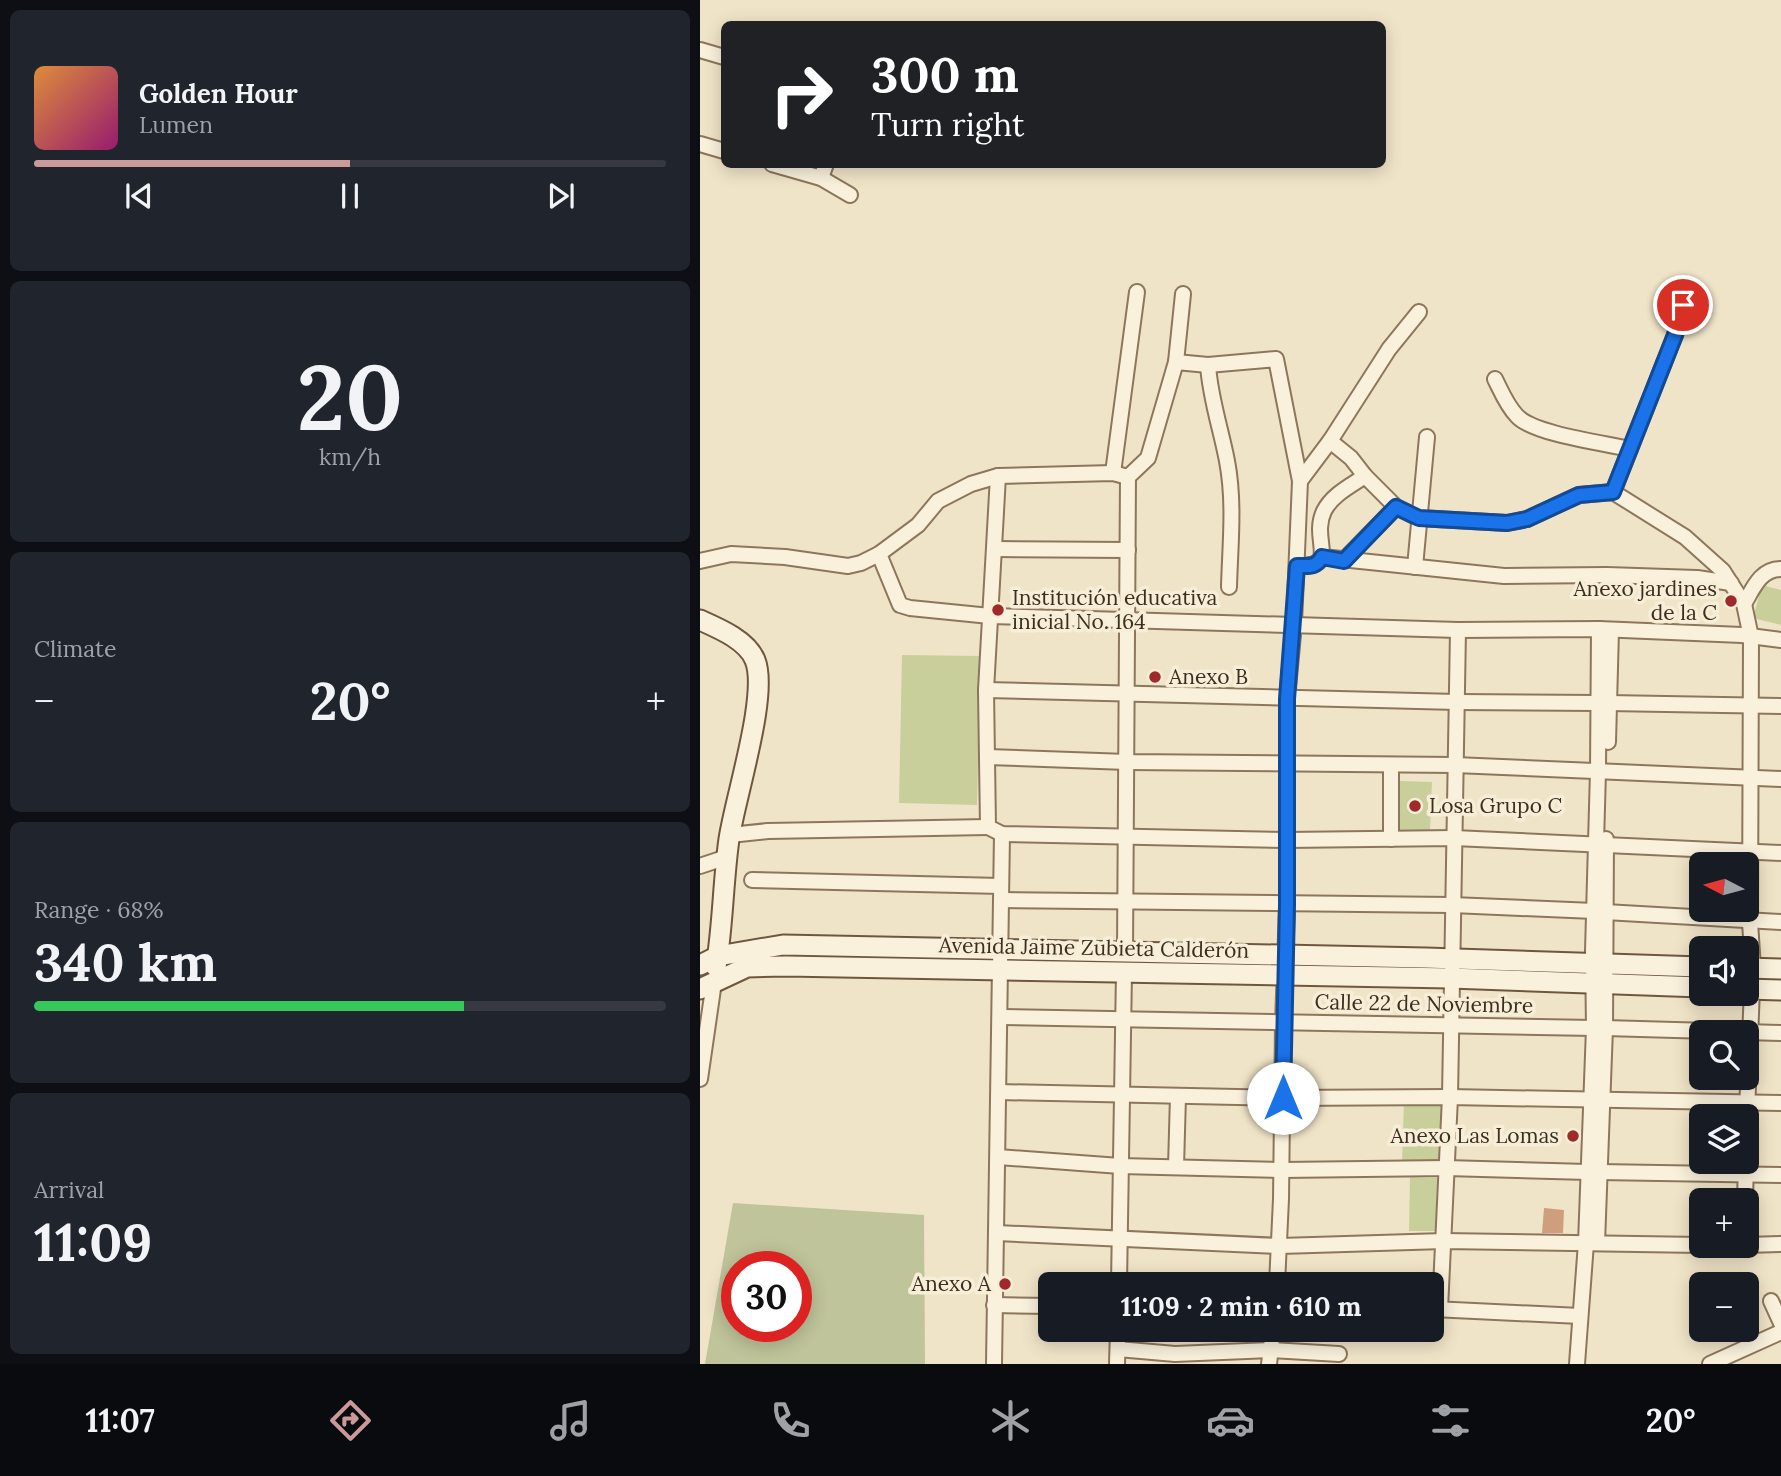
<!DOCTYPE html>
<html lang="en">
<head>
<meta charset="utf-8">
<style>
	:root { --surface:#171b24; --page:#20242c; --text:#f1f3f6; --muted:#9ea1a6; --line:#363941; --accent:#cc999b }
	body { margin:0; font-family:Lora,serif; background:var(--page); color:var(--text); height:100vh; display:flex; flex-direction:column; font-size:26px; white-space:nowrap }
	* { box-sizing:border-box; margin:0 }
	p { font-size:23px; color:var(--muted) }
	.icon { flex:none; width:38px; height:38px; fill:none; stroke:currentColor; stroke-width:2; stroke-linecap:round; stroke-linejoin:round }
	.map { position:relative; flex:1; overflow:hidden }
	.panel { display:flex; flex-direction:column; gap:10px; padding:10px; background:#0d0f14; width:700px }
	.panel>* { flex:none }
	.hud { position:absolute; left:21px; top:21px; width:665px; height:147px; border-radius:10px; box-shadow:0 4px 18px #0003; background:#202124; color:#fff; overflow:hidden }
	.needle { width:46px; rotate:276deg }
	.fabs { position:absolute; left:989px; top:852px; display:grid; gap:14px }
	.fabs a { display:grid; place-items:center; width:70px; height:70px; border-radius:10px; background:var(--surface); box-shadow:0 4px 18px #0003; font-size:35px }
	.speed { position:absolute; left:21px; top:1251px; display:flex; gap:14px; font-size:35px; font-weight:700; text-align:center }
	.speed>* { display:grid; place-content:center; width:91px; height:91px; border-radius:50%; background:var(--surface); box-shadow:0 4px 18px #0003; line-height:1 }
	.speed .limit { border:10px solid #d22; background:#fff; color:#111 }
	.pin { position:absolute; display:grid; place-items:center; width:60px; height:60px; color:#fff; margin:-30px; border:4px solid #fff; border-radius:50%; box-shadow:0 2px 7px #0007 }
	.me { position:absolute; width:77px; margin:-38px; rotate:0deg; stroke-linejoin:round; filter:drop-shadow(0 0 5px #0008) }
	.turn { display:flex; align-items:center; gap:24px; height:147px; padding:0 35px; font-size:32px }
	.turn .icon { width:91px; height:91px; stroke-width:2.5 }
	.turn b { display:block; font-size:49px; line-height:60px }
	.big { font-size:52px; font-weight:800; line-height:1.1 }
	.panel .widget { flex:1; display:flex; flex-direction:column; justify-content:center; gap:10px; min-width:0; padding:0 24px; border-radius:10px; background:var(--page) }
	.panel .dial { align-items:center; gap:0 }
	.dial b { font-size:91px; line-height:1 }
	.song { display:flex; align-items:center; gap:21px }
	.cover { width:84px; height:84px; border-radius:10px; background:linear-gradient(135deg,hsl(30 70% 55%),hsl(320 70% 35%)) }
	.played { height:7px; border-radius:4px; background:linear-gradient(90deg,var(--accent) 50%,var(--line) 50%) }
	.keys { display:flex; justify-content:space-around; direction:ltr }
	.heat { display:flex; justify-content:space-between; align-items:center; font-size:38px; direction:ltr }
	.charge { height:10px; border-radius:5px; background:linear-gradient(90deg,#34c759 68%,var(--line) 0) }
	.trip { position:absolute; left:338px; top:1272px; width:406px; height:70px; border-radius:10px; background:var(--surface); box-shadow:0 4px 18px #0003; font-weight:800; line-height:70px; text-align:center }
	.tab-bar { display:flex; height:112px; justify-content:space-around; align-items:center; background:#090b0e; color:var(--muted) }
	.tab-bar .icon { width:49px; height:49px }
	.tab-bar .active { color:var(--accent) }
	.tab-bar b { font-size:32px; color:var(--text) }
	main { display:flex; flex:1; min-height:0 }
	.map>svg:first-child { display:block }
</style>
</head>
<body>
<main>
<section class="panel">
<div class="widget">
<div class="song"><i class="cover"></i><div><b>Golden Hour</b><p>Lumen</p></div></div>
<div class="played"></div>
<div class="keys"><svg class="icon" aria-label="previous" viewBox="0 0 24 24"><path d="M18 5L8 12l10 7zM5 5v14"/></svg><svg class="icon" aria-label="pause" viewBox="0 0 24 24"><path d="M8 5v14M16 5v14"/></svg><svg class="icon" aria-label="next" viewBox="0 0 24 24"><path d="M6 5l10 7-10 7zM19 5v14"/></svg></div>
</div>
<div class="widget dial"><b>20</b><p>km/h</p></div>
<div class="widget"><p>Climate</p>
<div class="heat"><a>−</a><b class="big">20°</b><a>+</a></div>
</div>
<div class="widget"><p>Range · 68%</p><b class="big">340 km</b><div class="charge"></div></div>
<div class="widget"><p>Arrival</p><b class="big">11:09</b></div>
</section>
<div class="map">
<svg width="1081" height="1364" viewBox="0 0 1081 1364">
	<rect width="100%" height="100%" fill="#f0e4c8"/>
	<g fill="#c9cf9b">
		<path d="M1062 585 1081 590V625L1053 618Z"/>
		<path d="M202 655 281 656 277 805 199 803Z"/>
		<path d="M700 781 732 782 730 831 698 830Z"/>
		<path d="M704 1100 742 1101 741 1165 702 1164Z"/>
		<path d="M710 1177 737 1178 736 1231H709Z"/>
	</g>
	<path fill="#bfc49a" fill-rule="evenodd" d="M33 1203 224 1215 225 1364H5ZM37 1267H96V1326H37Z"/>
	<path fill="#cf9f7d" d="M844 1208 864 1210 863 1233H842Z"/>
	<g fill="none" stroke-linecap="round" stroke-linejoin="round">
		<g stroke="#8d765c" stroke-width="18">
			<g id="street">
				<path d="M0 50 24 57"/>
				<path d="M0 144 24 151"/>
				<path d="M72 164 121 178 150 195"/>
				<path d="M121 178 126 164"/>
				<path d="M476 362 508 365 576 359 600 481"/>
				<path d="M508 365C510 398 521 429 527 461 535 503 530 546 529 587"/>
				<path d="M795 379C801 391 807 406 817 416 833 434 904 443 930 449"/>
				<path d="M630 441 651 458 665 476 696 507 718 518 807 523 827 519 879 495 913 492 985 537 1023 571 1044 604 1051 637 1050 922 1053 968"/>
				<path d="M413 473 437 292"/>
				<path d="M298 476 286 690 288 827 302 834 586 840 754 838 1081 853"/>
				<path d="M913 492 975 335 983 305"/>
				<path d="M296 549 428 550"/>
				<path d="M179 554 200 605 210 608 290 616 758 630 899 629 1042 635 1081 640"/>
				<path d="M622 557 804 576 907 575 997 578 1031 583"/>
				<path d="M644 560 696 507"/>
				<path d="M0 561 31 554 85 557 148 566 161 563 179 554 218 525 238 501 271 484 298 476 413 473 428 477"/>
				<path d="M597 566C641 567 610 540 624 511 632 495 650 486 665 476"/>
				<path d="M715 567 727 437"/>
				<path d="M1044 604C1053 589 1060 569 1081 569"/>
				<path d="M286 690 757 702 898 703"/>
				<path d="M908 703 1081 706"/>
				<path d="M908 742 911 630"/>
				<path d="M287 757 427 762 755 765 1081 779"/>
				<path d="M691 765V839"/>
				<path d="M30 835 68 831 288 827"/>
				<path d="M0 866 27 857"/>
				<path d="M52 880 301 886"/>
				<path d="M302 900 752 905 894 911"/>
				<path d="M905 912 1081 922"/>
				<path d="M425 952 428 477 448 458 476 362 483 294"/>
				<path d="M301 1017 894 1028"/>
				<path d="M905 1028 1081 1033"/>
				<path d="M0 1079 14 982"/>
				<path d="M299 1092 583 1098 750 1097 1081 1103"/>
				<path d="M1046 1135 1052 989"/>
				<path d="M298 1157 420 1166 582 1170 746 1168 888 1172"/>
				<path d="M476 1167 478 1096"/>
				<path d="M899 1172 1081 1175"/>
				<path d="M1045 1200 1046 1162"/>
				<path d="M297 1233 580 1246 744 1241 1001 1245"/>
				<path d="M897 1243 905 1028 906 839"/>
				<path d="M1046 1245 1081 1244"/>
				<path d="M419 1284 424 972"/>
				<path d="M577 1284 581 1199 583 1024 587 905V699L594 624 600 481 630 441 689 349 719 312"/>
				<path d="M1071 1301 1081 1323"/>
				<path d="M294 1305 350 1306"/>
				<path d="M733 1309 880 1316"/>
				<path d="M740 1309 750 1097 758 630"/>
				<path d="M418 1349 475 1354 571 1350 639 1354"/>
				<path d="M294 1364 302 834"/>
				<path d="M417 1364 418 1330"/>
				<path d="M569 1364 573 1330"/>
				<path d="M877 1364 886 1243 894 1028 893 951 898 771 899 629"/>
				<path d="M1010 1364 1081 1332"/>
			</g>
		</g>
		<g stroke="#6f573f" stroke-width="23">
			<g id="secondary">
				<path d="M0 620C18 628 47 640 55 660 69 694 35 798 29 839 23 882 23 925 16 967"/>
				<path d="M0 965 18 956 83 945 726 958 1001 967"/>
				<path d="M1046 968 1081 969"/>
				<path d="M0 989 47 967 86 966 750 978 1001 987"/>
				<path d="M1046 989 1081 990"/>
			</g>
		</g>
		<use href="#street" stroke="#faf1dc" stroke-width="14"/>
		<use href="#secondary" stroke="#faf1dc" stroke-width="19"/>
	</g>
	<g fill="none" stroke-linecap="round" stroke-linejoin="round">
		<g stroke="#114b97" stroke-width="18">
			<path id="route" d="M583 1098 587 905V699L597 566C608 566 616 568 622 557L644 561 696 507 719 518 807 523 827 519 879 495 913 492 975 335 983 305"/>
		</g>
		<use href="#route" stroke="#1a73e8" stroke-width="12"/>
	</g>
	<g fill="#9e2a2b" stroke="#f7eed8" stroke-width="2.5">
		<circle cx="1031" cy="601" r="7"/>
		<circle cx="298" cy="610" r="7"/>
		<circle cx="455" cy="677" r="7"/>
		<circle cx="715" cy="806" r="7"/>
		<circle cx="873" cy="1136" r="7"/>
		<circle cx="305" cy="1284" r="7"/>
	</g>
	<g text-anchor="middle" stroke-width="7" stroke-linejoin="round" paint-order="stroke">
		<g font-size="21" fill="#3d2e20" stroke="#f7eed8" text-anchor="end">
			<text x="1017" y="596">Anexo jardines<tspan x="1017" dy="24">de la C</tspan></text>
			<text x="312" y="605" text-anchor="start">Institución educativa<tspan x="312" dy="24">inicial No. 164</tspan></text>
			<text x="469" y="684" text-anchor="start">Anexo B</text>
			<text x="729" y="813" text-anchor="start">Losa Grupo C</text>
			<text x="859" y="1143">Anexo Las Lomas</text>
			<text x="291" y="1291">Anexo A</text>
		</g>
		<g font-size="21" fill="#3d2e20" stroke="#f7eed8">
			<text transform="translate(394 948) rotate(1)" y="7">Avenida Jaime Zubieta Calderón</text>
			<text transform="translate(724 1004) rotate(1)" y="7">Calle 22 de Noviembre</text>
		</g>
	</g>
</svg>
<div class="fabs">
<a><svg class="needle" viewBox="-14 -14 28 28"><path d="M0-13l5 13h-10z" fill="#e53935"/><path d="M0 13l5-13h-10z" fill="#9ea1a6"/></svg></a>
<a><svg class="icon" aria-label="sound" viewBox="0 0 24 24"><path d="M4 9h4l5-4v14l-5-4H4zM17 9q2 3 0 6"/></svg></a>
<a><svg class="icon" aria-label="search" viewBox="0 0 24 24"><circle cx="10" cy="10" r="6"/><path d="M15 15l6 6"/></svg></a>
<a><svg class="icon" aria-label="layers" viewBox="0 0 24 24"><path d="M12 4l9 5-9 5-9-5zM3 14l9 5 9-5"/></svg></a>
<a>+</a>
<a>−</a>
</div>
<div class="speed"><div class="limit">30</div></div>
<div class="pin" style="left:983px;top:305px;background:#d93025"><svg class="icon" aria-label="arrive" viewBox="0 0 24 24"><path d="M6 21V4h12l-3 4 3 4H6"/></svg></div>
<svg class="me" style="left:583px;top:1098px" viewBox="-20 -20 40 40"><circle r="19" fill="#fff"/><path d="M0-13L10 11 0 6-10 11z" fill="#1a73e8"/></svg>
<div class="trip">11:09 · 2 min · 610 m</div>
<div class="hud">
<div class="turn"><svg class="icon" aria-label="right" viewBox="0 0 24 24"><path d="M7 20v-9h11M14 6l5 5-5 5"/></svg><div><b>300 m</b>Turn right</div></div>
</div>
</div>
</main>
<nav class="tab-bar">
<b>11:07</b>
<svg class="icon active" aria-label="directions" viewBox="0 0 24 24"><path d="M12 3l9 9-9 9-9-9zM9 14v-3h6M13 9l2 2-2 2"/></svg>
<svg class="icon" aria-label="music" viewBox="0 0 24 24"><path d="M9 18V5l10-2v13"/><circle cx="6" cy="18" r="3"/><circle cx="16" cy="16" r="3"/></svg>
<svg class="icon" aria-label="phone" viewBox="0 0 24 24"><path d="M5 4h4l2 5-3 2q2 4 5 5l2-3 5 2v4C11 20 4 13 5 4z"/></svg>
<svg class="icon" aria-label="climate" viewBox="0 0 24 24"><path d="M12 3v18M4 7l16 10M4 17L20 7"/></svg>
<svg class="icon" aria-label="car" viewBox="0 0 24 24"><path d="M5 17H2v-5l4-1 3-4h7l3 4 3 1v5h-3M9 17h6M6 11h13"/><circle cx="7" cy="17" r="2"/><circle cx="17" cy="17" r="2"/></svg>
<svg class="icon" aria-label="filters" viewBox="0 0 24 24"><path d="M4 7h16M4 17h16"/><circle cx="9" cy="7" r="2"/><circle cx="15" cy="17" r="2"/></svg>
<b>20°</b>
</nav>
</body>
</html>
